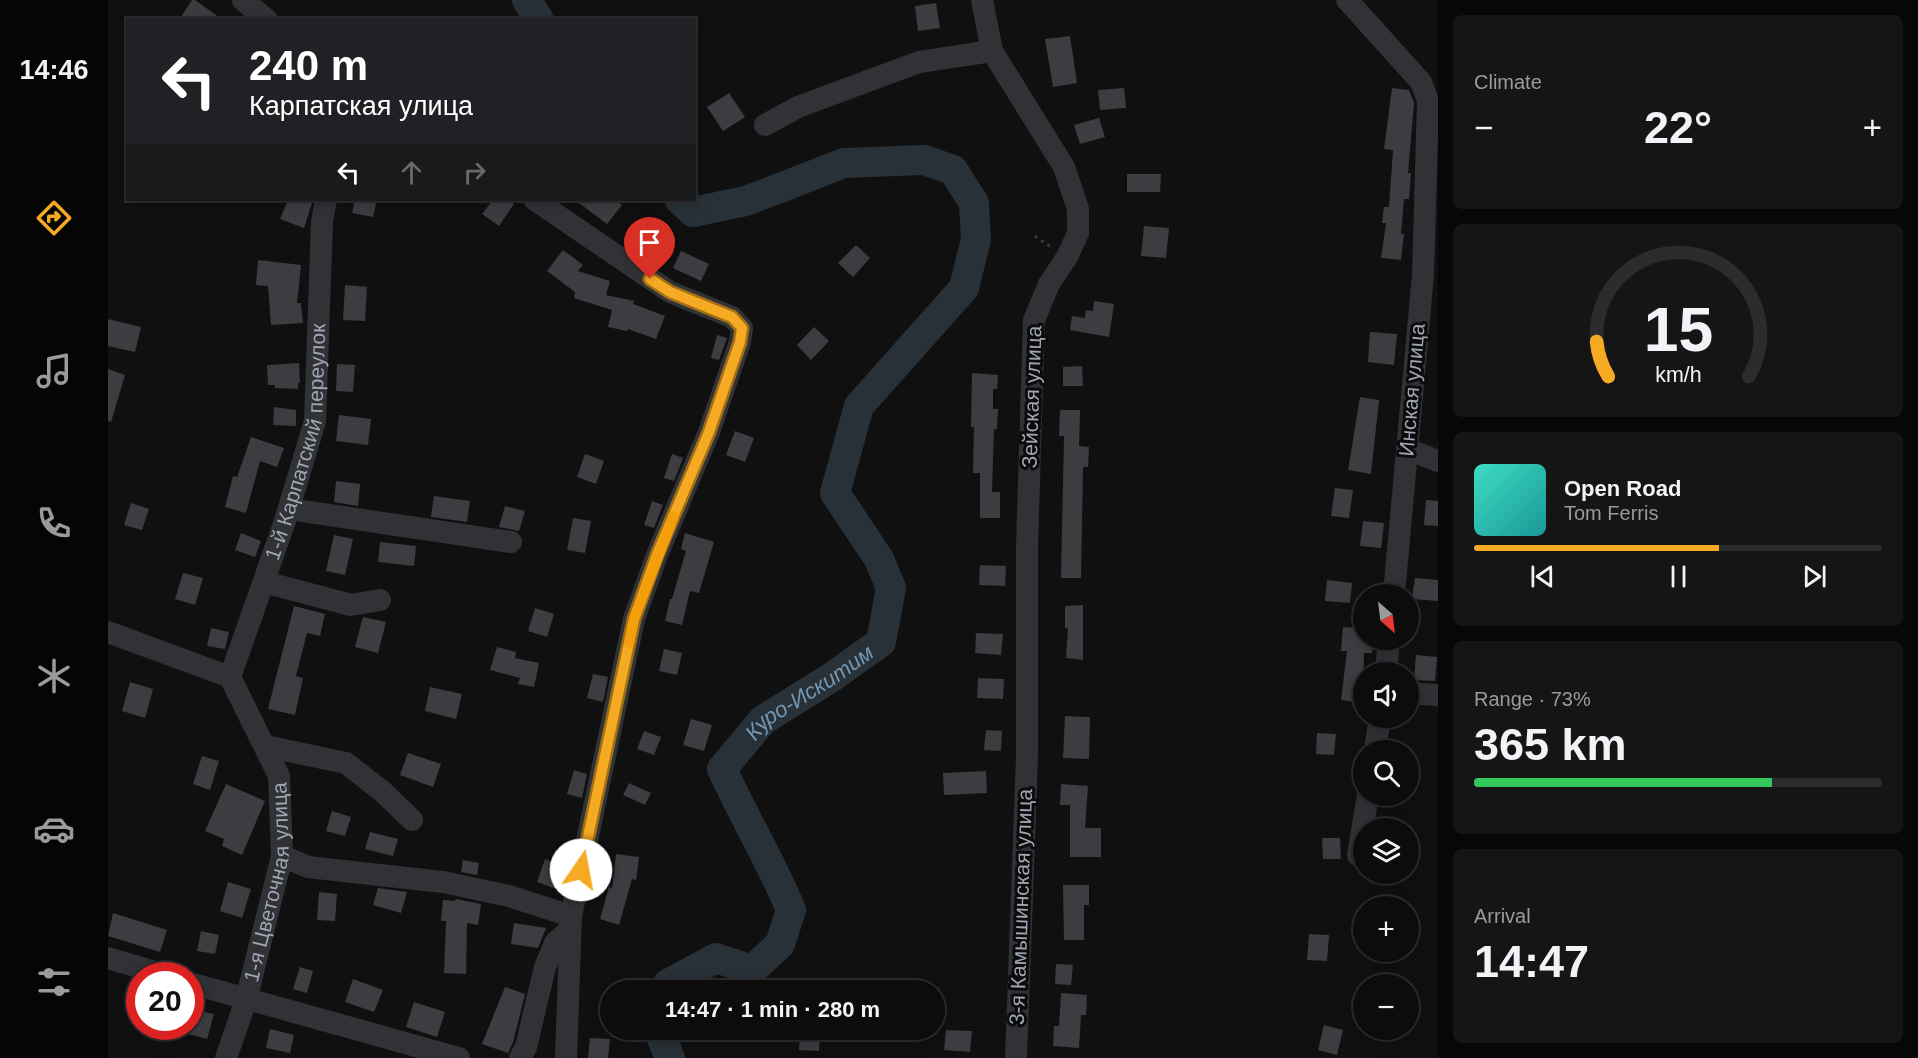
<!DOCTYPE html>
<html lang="en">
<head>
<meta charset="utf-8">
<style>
	:root { --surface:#0c0c0d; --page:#151516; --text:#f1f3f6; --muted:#9a9b9d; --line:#2c2c2e; --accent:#f6a922 }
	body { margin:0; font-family:Helvetica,sans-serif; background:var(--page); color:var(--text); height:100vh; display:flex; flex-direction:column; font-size:22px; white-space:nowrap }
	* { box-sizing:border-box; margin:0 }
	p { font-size:20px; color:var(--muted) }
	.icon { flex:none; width:33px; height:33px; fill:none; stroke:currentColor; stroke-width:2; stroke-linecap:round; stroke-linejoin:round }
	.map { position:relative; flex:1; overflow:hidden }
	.panel { display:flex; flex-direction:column; gap:15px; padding:15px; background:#070707; width:480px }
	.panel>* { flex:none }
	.banner { position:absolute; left:18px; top:18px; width:570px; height:183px; border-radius:0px; box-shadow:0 3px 15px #0003,0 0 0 2px var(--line); background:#202124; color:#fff; overflow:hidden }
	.needle { width:39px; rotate:152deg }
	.controls { position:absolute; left:1245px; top:584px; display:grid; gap:12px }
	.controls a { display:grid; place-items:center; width:66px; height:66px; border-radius:50%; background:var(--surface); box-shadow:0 3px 15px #0003,0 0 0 2px var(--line); font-size:30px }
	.speed { position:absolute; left:18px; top:962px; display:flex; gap:12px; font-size:30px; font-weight:700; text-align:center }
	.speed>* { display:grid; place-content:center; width:78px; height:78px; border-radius:50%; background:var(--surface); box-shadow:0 3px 15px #0003,0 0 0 2px var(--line); line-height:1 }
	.speed .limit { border:9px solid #d22; background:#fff; color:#111 }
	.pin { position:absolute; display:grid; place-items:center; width:51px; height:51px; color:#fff; margin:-62px -26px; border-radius:50% 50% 50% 0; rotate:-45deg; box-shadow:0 0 6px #0007 }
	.pin .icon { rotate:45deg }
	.me { position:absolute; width:66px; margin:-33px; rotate:12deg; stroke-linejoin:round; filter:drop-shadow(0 0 4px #0008) }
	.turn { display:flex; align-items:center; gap:21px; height:126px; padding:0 24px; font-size:27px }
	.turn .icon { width:78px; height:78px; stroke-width:2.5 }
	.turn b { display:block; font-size:42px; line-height:51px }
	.lanes { display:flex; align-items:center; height:57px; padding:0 24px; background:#0003; justify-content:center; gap:30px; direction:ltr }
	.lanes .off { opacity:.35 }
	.big { font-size:45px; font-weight:800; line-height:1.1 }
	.panel .tile { flex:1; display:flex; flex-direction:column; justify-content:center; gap:9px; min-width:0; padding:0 21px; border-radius:9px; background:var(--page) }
	.panel .dial { align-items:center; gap:0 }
	.dial svg { height:156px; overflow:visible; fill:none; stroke:var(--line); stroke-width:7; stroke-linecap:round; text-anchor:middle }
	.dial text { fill:var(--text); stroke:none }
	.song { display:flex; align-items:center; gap:18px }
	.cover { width:72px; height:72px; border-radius:9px; background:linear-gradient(135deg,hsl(170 70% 55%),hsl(180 70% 35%)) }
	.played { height:6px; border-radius:3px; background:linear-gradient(90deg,var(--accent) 60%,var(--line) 60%) }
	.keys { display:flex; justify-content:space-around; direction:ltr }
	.heat { display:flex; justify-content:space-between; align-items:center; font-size:33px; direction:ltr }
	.charge { height:9px; border-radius:4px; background:linear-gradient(90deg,#34c759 73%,var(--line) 0) }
	.trip { position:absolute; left:492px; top:980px; width:345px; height:60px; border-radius:30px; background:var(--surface); box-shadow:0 3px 15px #0003,0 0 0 2px var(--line); font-weight:800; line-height:60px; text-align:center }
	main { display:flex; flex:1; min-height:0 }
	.tab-bar { display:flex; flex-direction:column; width:108px; justify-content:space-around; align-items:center; background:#050505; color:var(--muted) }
	.tab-bar .icon { width:42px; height:42px }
	.tab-bar .on { color:var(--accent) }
	.tab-bar b { font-size:27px; color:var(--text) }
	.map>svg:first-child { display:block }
</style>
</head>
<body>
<main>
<nav class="tab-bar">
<b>14:46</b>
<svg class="icon on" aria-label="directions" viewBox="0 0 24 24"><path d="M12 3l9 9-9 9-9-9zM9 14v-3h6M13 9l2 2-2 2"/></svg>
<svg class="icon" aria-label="music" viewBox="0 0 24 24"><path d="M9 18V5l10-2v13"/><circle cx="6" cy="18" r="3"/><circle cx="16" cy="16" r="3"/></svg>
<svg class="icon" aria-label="phone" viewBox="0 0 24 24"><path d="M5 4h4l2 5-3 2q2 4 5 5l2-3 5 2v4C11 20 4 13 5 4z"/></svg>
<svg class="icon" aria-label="climate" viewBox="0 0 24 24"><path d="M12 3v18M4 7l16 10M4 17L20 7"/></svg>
<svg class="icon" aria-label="car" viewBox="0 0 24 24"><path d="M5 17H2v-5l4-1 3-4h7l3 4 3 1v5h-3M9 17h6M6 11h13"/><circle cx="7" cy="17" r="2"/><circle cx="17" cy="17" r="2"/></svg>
<svg class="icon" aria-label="filters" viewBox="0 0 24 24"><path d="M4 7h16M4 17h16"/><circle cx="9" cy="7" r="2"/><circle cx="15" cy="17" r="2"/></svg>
</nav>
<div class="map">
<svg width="1330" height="1058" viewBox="0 0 1330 1058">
	<rect width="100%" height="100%" fill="#101011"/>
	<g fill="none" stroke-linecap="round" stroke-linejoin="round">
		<g stroke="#283137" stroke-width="30">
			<path d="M419 0 431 20"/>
			<path id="s1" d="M559 990 560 984 608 958 644 970 672 944 683 910C663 862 636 817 614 769L655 720 724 677 773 642 783 588 771 559 727 493 751 406 856 288 868 239 866 203 845 170 816 160 736 163 638 201 585 212 572 200"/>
			<path d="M550 1029 562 1058"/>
		</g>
	</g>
	<g fill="#3c3d41">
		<path d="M84 0H87L115 20H71Z"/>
		<path d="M828 3 832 28 810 31 807 6Z"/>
		<path d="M962 36 969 83 945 87 937 39Z"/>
		<path d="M1016 88 1018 108 992 110 990 90Z"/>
		<path d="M1284 88 1301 90 1306 103 1300 173H1303L1301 199H1296L1293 234H1296L1293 260 1273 258 1278 223H1274L1276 207H1281L1285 150 1276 149Z"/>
		<path d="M621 93 637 117 615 131 599 107Z"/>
		<path d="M991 118 997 137 972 144 966 125Z"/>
		<path d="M1019 174H1053L1052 192H1019Z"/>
		<path d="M180 200H196L204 203 196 228 172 219Z"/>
		<path d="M247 200H269L265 217 244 213Z"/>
		<path d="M385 200H400L406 204 391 226 374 214Z"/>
		<path d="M467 200H507L514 205 499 224Z"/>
		<path d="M1036 226 1061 228 1058 258 1033 256Z"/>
		<path d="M748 245 762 258 745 277 730 263Z"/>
		<path d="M455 250 475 265 470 271 502 281 498 295 526 301 525 304 557 316 548 339 520 329 519 331 500 327 504 310 466 298 467 292 439 271Z"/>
		<path d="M573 251 601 264 593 281 565 268Z"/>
		<path d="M150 260 193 265 189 303H193L195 323 163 325 160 286 148 285Z"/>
		<path d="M237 285 259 287 257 321 235 320Z"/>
		<path d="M986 301 1006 304 1001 337 962 330 964 316 977 318 978 310 985 311Z"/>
		<path d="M0 319 33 327 27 352 0 346Z"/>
		<path d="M706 327 721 341 703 360 689 345Z"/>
		<path d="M1262 332 1289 334 1286 365 1260 362Z"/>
		<path d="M609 335 619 338 611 360 603 358Z"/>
		<path d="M191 363 192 383H190V389L167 388V385H160L159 365Z"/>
		<path d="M229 364 247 365 245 392 228 391Z"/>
		<path d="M974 366 975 386H955V367Z"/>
		<path d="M0 369 17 375 3 422 0 421Z"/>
		<path d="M864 373 890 375 889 389H885V409H890L889 429H886L884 492H892V518H872V473H865L866 427H863Z"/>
		<path d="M1252 397 1271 400 1263 474 1240 470Z"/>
		<path d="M166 407 188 410V426L165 425Z"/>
		<path d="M952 410H972L971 446 981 447 980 467H975L973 578H953L956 436H951Z"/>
		<path d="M231 415 263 419 260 445 228 441Z"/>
		<path d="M627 431 646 438 637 462 618 455Z"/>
		<path d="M143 437 176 448 169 467 152 461 138 513 117 507 125 476 129 477Z"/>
		<path d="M477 454 496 461 488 484 469 477Z"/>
		<path d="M564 454 575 458 566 481 556 478Z"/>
		<path d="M228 481 252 484 250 506 226 502Z"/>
		<path d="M1227 488 1245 490 1241 518 1223 516Z"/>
		<path d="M326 496 362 501 359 522 323 517Z"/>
		<path d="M1318 500 1330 501V526L1316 525Z"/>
		<path d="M544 501 555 505 546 528 536 525Z"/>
		<path d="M23 503 41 509 34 530 16 525Z"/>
		<path d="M397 506 417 511 411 531 391 527Z"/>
		<path d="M465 518 483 521 477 553 459 550Z"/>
		<path d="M1255 521 1276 523 1273 548 1252 546Z"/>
		<path d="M133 533 153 541 147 557 127 550Z"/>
		<path d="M577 533 606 542 591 593 582 591 574 625 557 621 562 599H564L578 551 573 549Z"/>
		<path d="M226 535 245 539 237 575 218 571Z"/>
		<path d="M272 542 308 546 306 566 270 562Z"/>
		<path d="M872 565 898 566 897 586 871 585Z"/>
		<path d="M75 573 95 578 87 605 67 599Z"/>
		<path d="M1307 578 1330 580V601L1304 599Z"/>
		<path d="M1219 580 1244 583 1242 603 1217 601Z"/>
		<path d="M975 605V660L958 658 960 628H957V606Z"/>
		<path d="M186 606 217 614 212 636 199 633 188 676 195 678 187 715 160 709Z"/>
		<path d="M427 608 446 614 439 637 420 631Z"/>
		<path d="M255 617 278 622 270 653 247 647Z"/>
		<path d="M1235 627 1256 628V639H1265L1264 653H1256L1255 703 1233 700 1239 651H1233Z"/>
		<path d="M103 628 121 632 117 649 99 646Z"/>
		<path d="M868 633 895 634 893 655 867 653Z"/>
		<path d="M389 647 408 652 407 658 431 663 426 687 410 684 412 678 382 670Z"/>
		<path d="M556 649 574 653 569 675 551 671Z"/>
		<path d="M1308 655 1329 657 1327 681 1306 680Z"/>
		<path d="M485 674 500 677 495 702 479 698Z"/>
		<path d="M870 678 896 679 895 699 869 698Z"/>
		<path d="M22 682 45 689 37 718 14 711Z"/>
		<path d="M322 687 354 694 348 719 317 711Z"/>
		<path d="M957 716 982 717 981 759 955 758Z"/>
		<path d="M583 719 604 725 596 751 575 745Z"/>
		<path d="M878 730 894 731 893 751 876 750Z"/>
		<path d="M536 731 553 737 546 755 529 749Z"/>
		<path d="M1209 733 1228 734 1226 755 1208 754Z"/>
		<path d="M300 753 333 764 325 787 292 775Z"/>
		<path d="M94 756 111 761 102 790 85 784Z"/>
		<path d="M466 770 479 774 474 798 459 794Z"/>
		<path d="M878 771 879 793 836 795 835 773Z"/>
		<path d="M521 783 543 793 537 805 515 795Z"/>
		<path d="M118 784 157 801 134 855 114 846 116 839 97 831Z"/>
		<path d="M953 784 980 786 977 828H993V857H962V805H952Z"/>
		<path d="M224 811 243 817 237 836 218 831Z"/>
		<path d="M262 832 290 839 285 856 257 849Z"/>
		<path d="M1214 838H1232L1233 859H1215Z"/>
		<path d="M508 854 531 857 528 880 524 879 511 925 492 919 501 887 504 888Z"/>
		<path d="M437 859 460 867 454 891 429 882Z"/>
		<path d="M355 860 371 863 369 875 353 872Z"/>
		<path d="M120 882 143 889 134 918 112 911Z"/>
		<path d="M955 885H981V905H976V940H956Z"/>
		<path d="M270 888 299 892 293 913 265 905Z"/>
		<path d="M211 892 229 894 227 921 209 920Z"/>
		<path d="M348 899 373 904 370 925 359 923 358 974 336 973 338 921H333L335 900 347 901Z"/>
		<path d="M5 913 59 930 52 952 0 936Z"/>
		<path d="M406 923 438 928 430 948 403 944Z"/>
		<path d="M93 931 111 935 107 954 89 951Z"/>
		<path d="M1201 934 1221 935 1219 961 1199 960Z"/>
		<path d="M948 964 965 965 963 985 947 984Z"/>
		<path d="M192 967 205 971 199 993 185 989Z"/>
		<path d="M245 979 275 990 266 1012 237 1002Z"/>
		<path d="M397 987 417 994 405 1042 400 1053 374 1044Z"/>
		<path d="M953 993 979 995 978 1015H973L971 1048 945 1046 946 1026H951Z"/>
		<path d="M306 1002 337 1012 329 1037 298 1027Z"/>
		<path d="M87 1010 106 1014 99 1039 80 1034Z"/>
		<path d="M1216 1025 1235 1030 1229 1055 1210 1050Z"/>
		<path d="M162 1029 186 1035 182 1053 158 1048Z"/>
		<path d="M692 1029H712L711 1051 691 1050Z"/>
		<path d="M838 1030 864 1031 862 1052 836 1050Z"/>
		<path d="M482 1038 502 1039 500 1058H480Z"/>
	</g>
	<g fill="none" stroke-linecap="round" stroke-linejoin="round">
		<path stroke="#37393d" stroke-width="3" stroke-dasharray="3 4.5" stroke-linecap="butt" d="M927 236 943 247"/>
		<g stroke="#313236" stroke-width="22">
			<path d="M135 0 159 20"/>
			<path d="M874 0 884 51 956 167 970 209V233L959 257 941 284 926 320 919 547V757L908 1058"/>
			<path d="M1239 0 1313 82 1320 101 1315 275 1286 594"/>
			<path d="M657 125 690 107 811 62 884 51"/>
			<path d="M427 200 562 292 624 317 634 328 632 342 601 432 549 555 526 619 463 916 458 1058"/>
			<path d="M1299 449 1330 461"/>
			<path d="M181 509 403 542"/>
			<path d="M156 582 243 605 272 600"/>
			<path d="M0 632 122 677"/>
			<path d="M1278 672 1281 639"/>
			<path id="s2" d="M122 677 177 521 207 421 214 221 218 200"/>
			<path d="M1300 693 1330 695"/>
			<path d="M157 746 238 763 275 792 304 820"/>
			<path d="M1267 750 1272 717"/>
			<path d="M1250 855 1260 795"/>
			<path d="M174 856 200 867 335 882 401 896 463 916"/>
			<path d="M0 958 57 975"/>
			<path d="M82 983 351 1058"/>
			<path id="s3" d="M118 1058 138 1000 174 856 171 776 122 677"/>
			<path d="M412 1058 418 1047 437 967 447 943 462 929"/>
		</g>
	</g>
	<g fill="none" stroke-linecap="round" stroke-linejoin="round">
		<g stroke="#a06e16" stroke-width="15">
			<path id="route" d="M473 870 526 619 549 555 601 432 632 342 634 328 624 317 562 292 542 279"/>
		</g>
		<use href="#route" stroke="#f6a922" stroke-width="10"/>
		<path stroke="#f59e0b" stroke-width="10" d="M521 643 526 619 566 516"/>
	</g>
	<g text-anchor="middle" stroke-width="6" stroke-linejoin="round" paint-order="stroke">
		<g font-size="21" fill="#a0a6b3" stroke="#0b0b0c">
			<text transform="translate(1304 390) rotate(-85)" y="7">Инская улица</text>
			<text transform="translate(924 397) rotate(-88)" y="7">Зейская улица</text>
			<text dy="7" stroke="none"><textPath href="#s2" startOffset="246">1-й Карпатский переулок</textPath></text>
			<text dy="7" stroke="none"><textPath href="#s3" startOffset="182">1-я Цветочная улица</textPath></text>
			<text transform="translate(913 907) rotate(-88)" y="7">3-я Камышинская улица</text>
		</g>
		<g font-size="22" font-style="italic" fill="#7596b0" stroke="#0b0b0c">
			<text dy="8" stroke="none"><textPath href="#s1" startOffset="447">Куро-Искитим</textPath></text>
		</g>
	</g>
</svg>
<div class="controls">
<a><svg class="needle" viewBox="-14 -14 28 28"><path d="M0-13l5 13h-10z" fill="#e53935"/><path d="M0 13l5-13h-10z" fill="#9a9b9d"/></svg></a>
<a><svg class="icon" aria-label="sound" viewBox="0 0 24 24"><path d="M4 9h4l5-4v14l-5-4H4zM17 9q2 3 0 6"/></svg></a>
<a><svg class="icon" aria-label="search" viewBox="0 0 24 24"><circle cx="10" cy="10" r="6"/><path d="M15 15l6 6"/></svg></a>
<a><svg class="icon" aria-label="layers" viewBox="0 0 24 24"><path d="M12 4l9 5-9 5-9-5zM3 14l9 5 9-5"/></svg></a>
<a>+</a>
<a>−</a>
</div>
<div class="speed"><div class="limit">20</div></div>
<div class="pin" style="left:542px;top:279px;background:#d93025"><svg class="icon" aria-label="arrive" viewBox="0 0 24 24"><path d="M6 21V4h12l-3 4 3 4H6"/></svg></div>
<svg class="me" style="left:473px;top:870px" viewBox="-20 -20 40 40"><circle r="19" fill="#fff"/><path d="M0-13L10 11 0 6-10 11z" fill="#f6a922"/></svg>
<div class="trip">14:47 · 1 min · 280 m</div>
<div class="banner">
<div class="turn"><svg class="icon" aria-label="left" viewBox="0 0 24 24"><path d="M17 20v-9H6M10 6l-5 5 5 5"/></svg><div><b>240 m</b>Карпатская улица</div></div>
<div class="lanes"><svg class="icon" aria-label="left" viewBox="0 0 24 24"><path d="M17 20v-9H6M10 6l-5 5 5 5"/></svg><svg class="icon off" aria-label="ahead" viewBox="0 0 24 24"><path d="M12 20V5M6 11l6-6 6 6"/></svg><svg class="icon off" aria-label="right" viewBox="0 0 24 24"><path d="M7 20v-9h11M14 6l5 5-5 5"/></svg></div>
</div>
</div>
<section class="panel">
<div class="tile"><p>Climate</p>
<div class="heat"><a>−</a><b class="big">22°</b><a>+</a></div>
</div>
<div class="tile dial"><svg viewBox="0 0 100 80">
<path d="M14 69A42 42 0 1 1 86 69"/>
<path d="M14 69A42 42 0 0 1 8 51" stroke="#f6a922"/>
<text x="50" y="56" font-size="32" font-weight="700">15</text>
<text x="50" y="72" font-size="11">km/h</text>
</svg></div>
<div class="tile">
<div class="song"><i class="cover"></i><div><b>Open Road</b><p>Tom Ferris</p></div></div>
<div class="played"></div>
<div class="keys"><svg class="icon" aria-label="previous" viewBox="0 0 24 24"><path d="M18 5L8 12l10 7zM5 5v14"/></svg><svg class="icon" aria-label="pause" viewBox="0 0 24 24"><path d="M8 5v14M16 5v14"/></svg><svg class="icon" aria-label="next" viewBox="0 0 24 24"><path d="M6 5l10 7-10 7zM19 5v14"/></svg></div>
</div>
<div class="tile"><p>Range · 73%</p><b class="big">365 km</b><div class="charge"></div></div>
<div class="tile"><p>Arrival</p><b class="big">14:47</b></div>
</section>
</main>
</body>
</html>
